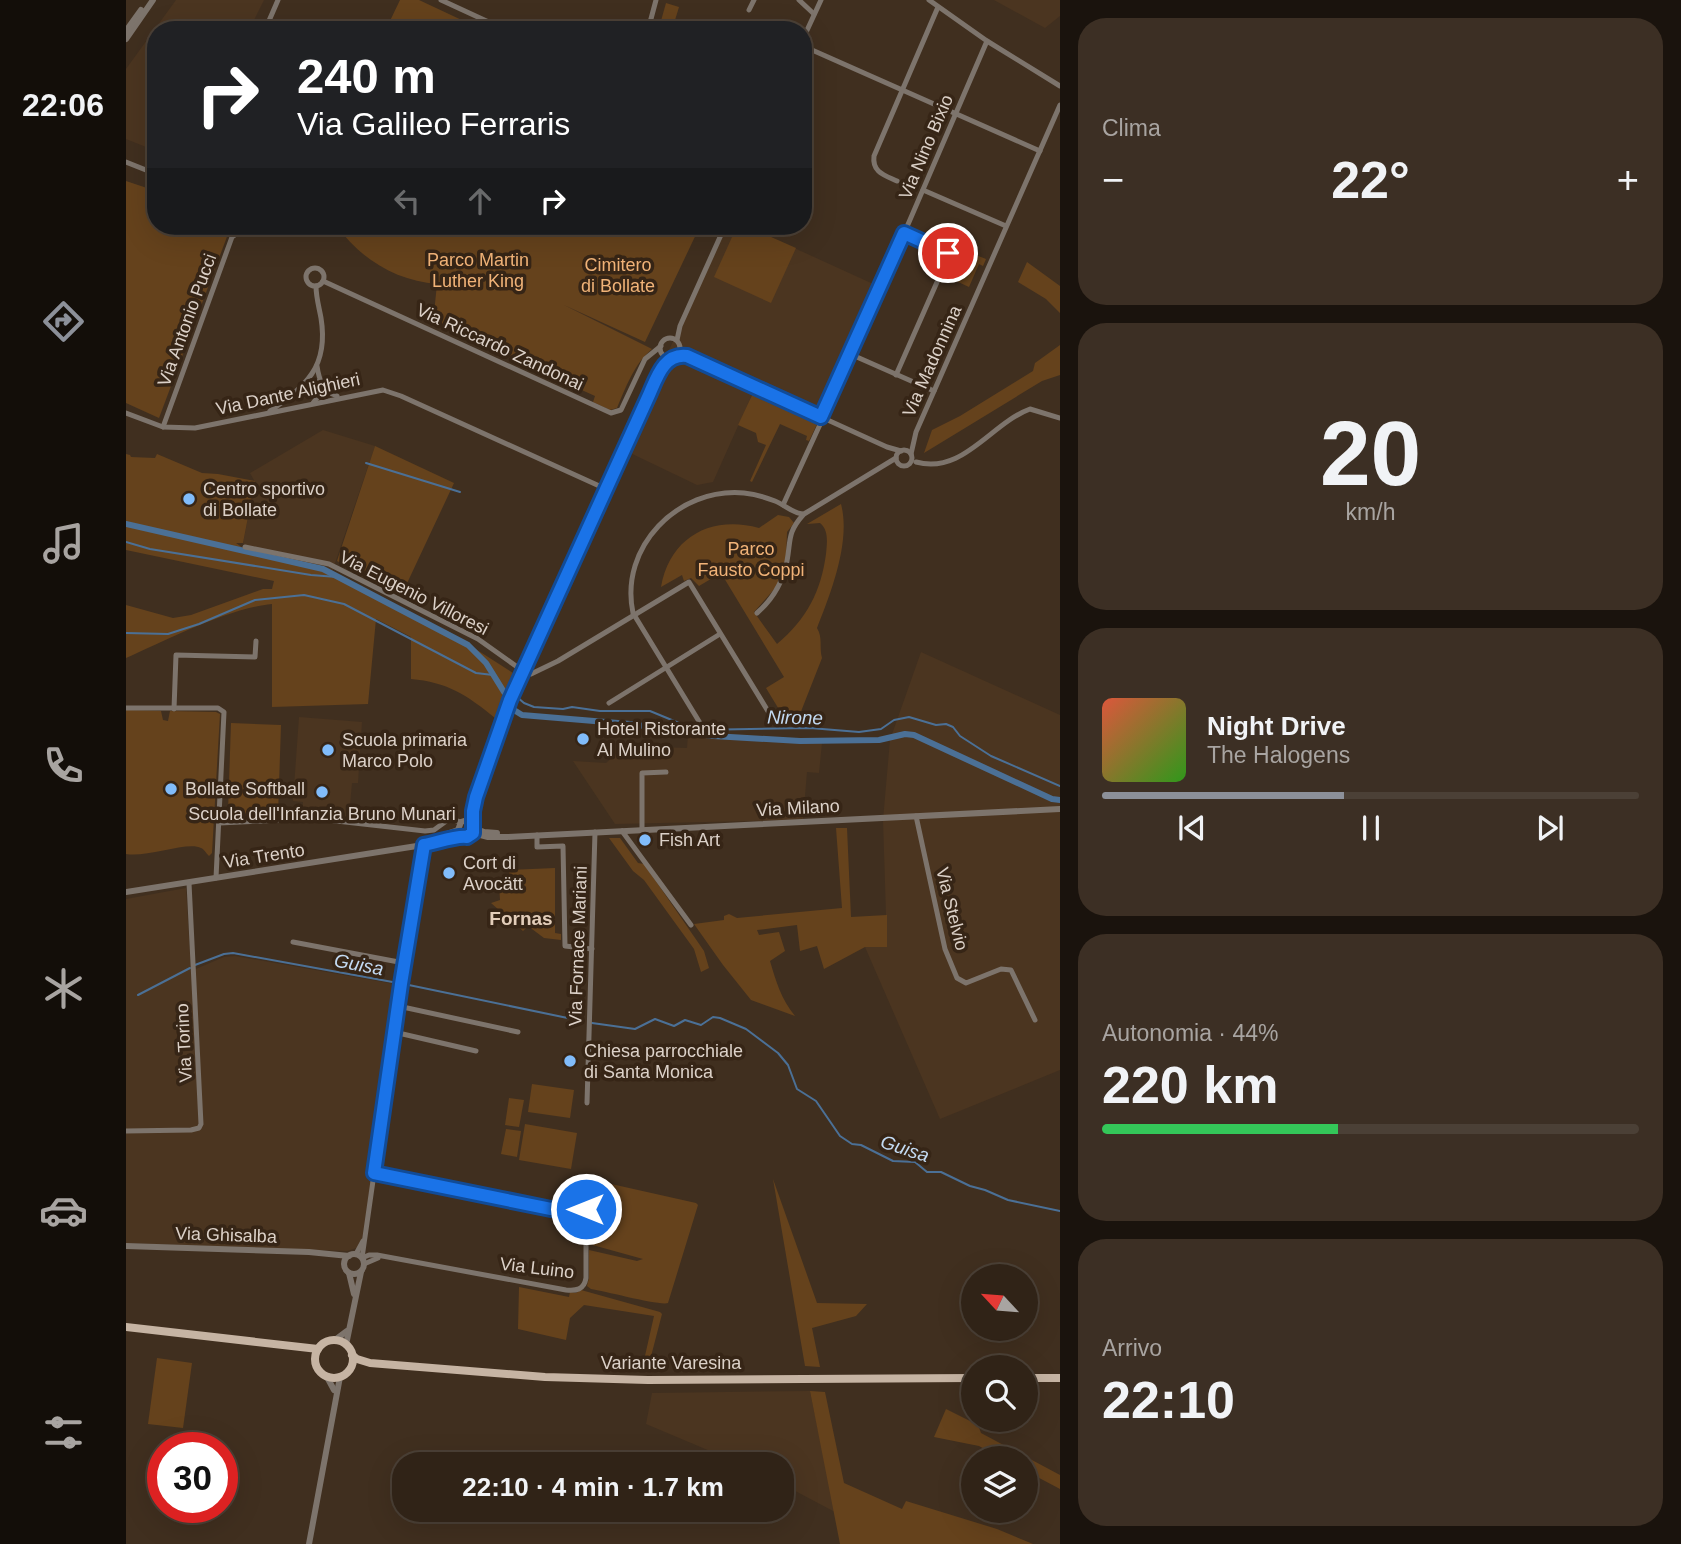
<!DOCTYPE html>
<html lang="it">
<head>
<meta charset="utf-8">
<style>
	:root { --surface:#302317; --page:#3c2f24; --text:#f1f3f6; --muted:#a8a4a1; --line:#4b4036; --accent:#8c9099 }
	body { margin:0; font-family:Helvetica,sans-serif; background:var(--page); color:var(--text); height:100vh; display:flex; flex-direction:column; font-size:26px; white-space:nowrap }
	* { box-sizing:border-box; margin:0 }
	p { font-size:23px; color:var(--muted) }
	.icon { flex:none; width:38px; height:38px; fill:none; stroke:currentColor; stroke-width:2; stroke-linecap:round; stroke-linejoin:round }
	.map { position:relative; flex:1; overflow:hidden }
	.details { display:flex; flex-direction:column; gap:18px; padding:18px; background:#1a130d; width:621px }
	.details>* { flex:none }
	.top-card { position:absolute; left:21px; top:21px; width:665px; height:214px; border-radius:28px; box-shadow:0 7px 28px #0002,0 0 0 2px var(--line); background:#202124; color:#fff; overflow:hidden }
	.needle { width:46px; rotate:296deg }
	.buttons { position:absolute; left:835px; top:1264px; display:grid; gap:14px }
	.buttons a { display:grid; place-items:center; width:77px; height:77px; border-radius:50%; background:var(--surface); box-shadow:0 7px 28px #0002,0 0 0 2px var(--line); font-size:35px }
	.speed { position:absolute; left:21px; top:1432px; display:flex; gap:14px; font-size:35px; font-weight:700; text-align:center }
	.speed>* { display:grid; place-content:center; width:91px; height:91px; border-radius:50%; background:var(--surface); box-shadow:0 7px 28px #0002,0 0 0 2px var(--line); line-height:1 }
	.speed .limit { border:10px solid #d22; background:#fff; color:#111 }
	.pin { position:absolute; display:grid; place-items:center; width:60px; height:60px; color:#fff; margin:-30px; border:4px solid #fff; border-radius:50%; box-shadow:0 2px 7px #0007 }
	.me { position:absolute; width:77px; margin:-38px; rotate:270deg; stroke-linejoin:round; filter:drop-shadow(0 0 5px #0008) }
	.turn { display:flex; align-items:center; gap:24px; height:147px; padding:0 35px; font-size:32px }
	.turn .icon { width:91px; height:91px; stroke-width:2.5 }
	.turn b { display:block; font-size:49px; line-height:60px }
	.lanes { display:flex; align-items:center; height:66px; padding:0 35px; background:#0003; justify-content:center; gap:35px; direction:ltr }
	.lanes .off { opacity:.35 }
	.big { font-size:52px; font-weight:700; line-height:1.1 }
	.details .card { flex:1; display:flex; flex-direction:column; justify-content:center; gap:10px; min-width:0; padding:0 24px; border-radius:28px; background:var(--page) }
	.details .dial { align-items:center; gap:0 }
	.dial b { font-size:91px; line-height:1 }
	.song { display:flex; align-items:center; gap:21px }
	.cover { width:84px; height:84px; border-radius:10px; background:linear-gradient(135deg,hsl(10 70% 55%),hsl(110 70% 35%)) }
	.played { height:7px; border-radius:4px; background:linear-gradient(90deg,var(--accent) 45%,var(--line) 45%) }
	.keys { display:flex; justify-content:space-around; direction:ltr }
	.heat { display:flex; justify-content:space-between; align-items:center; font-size:38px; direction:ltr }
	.charge { height:10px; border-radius:5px; background:linear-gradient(90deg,#34c759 44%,var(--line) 0) }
	.trip { position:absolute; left:266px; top:1452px; width:402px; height:70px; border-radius:28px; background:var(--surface); box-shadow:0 7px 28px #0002,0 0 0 2px var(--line); font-weight:700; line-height:70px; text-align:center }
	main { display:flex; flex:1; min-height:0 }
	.menu { display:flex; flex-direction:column; width:126px; justify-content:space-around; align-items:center; background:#130e09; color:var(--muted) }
	.menu .icon { width:49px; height:49px }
	.menu .on { color:var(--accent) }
	.menu b { font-size:32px; color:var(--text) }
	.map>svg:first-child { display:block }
</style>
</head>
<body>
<main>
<nav class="menu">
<b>22:06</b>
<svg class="icon on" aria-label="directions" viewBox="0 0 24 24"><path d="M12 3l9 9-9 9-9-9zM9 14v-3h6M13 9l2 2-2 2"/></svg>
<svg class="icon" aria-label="music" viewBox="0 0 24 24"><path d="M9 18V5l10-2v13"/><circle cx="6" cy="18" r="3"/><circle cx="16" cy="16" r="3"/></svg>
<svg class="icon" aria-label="phone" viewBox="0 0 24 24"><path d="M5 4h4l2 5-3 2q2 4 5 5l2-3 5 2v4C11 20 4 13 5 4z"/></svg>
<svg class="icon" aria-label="climate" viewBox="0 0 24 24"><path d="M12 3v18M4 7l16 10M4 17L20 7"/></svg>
<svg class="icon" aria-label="car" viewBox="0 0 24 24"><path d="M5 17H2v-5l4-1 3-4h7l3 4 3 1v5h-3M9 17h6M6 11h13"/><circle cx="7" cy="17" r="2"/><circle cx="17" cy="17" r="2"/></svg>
<svg class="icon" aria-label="filters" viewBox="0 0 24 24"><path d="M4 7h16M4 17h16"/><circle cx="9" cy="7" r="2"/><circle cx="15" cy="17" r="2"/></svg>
</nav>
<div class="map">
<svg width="934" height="1544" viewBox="0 0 934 1544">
	<rect width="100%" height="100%" fill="#402f1f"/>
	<g fill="#4b3520">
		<path d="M50 0H138L123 30H30V151L0 139V69Z"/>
		<path d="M868 0H934V16L919 28Z"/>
		<path d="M599 226H620L756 288 698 420 629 388 587 482 571 485 498 450Z"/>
		<path d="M197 430 249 446 206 572 198 568 121 551 117 543 129 482 124 473Z"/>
		<path d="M795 652 934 715V1070L814 1119 739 947 761 946 757 820 764 740Z"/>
		<path d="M173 717 236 722 232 783H226L223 817 176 814 177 802 167 801Z"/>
		<path d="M562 735 696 743 693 773 681 772 677 820 489 824 447 761 480 763 491 753 531 747 561 748Z"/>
		<path d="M60 888 65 971 98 957 109 956 274 985 236 1240 231 1248 221 1251 0 1243V899Z"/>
		<path d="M684 1391 709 1512 656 1484V1465H620L598 1453 584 1451 520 1424 526 1393Z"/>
	</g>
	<g fill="#65421c">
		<path d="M274 0H293L357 30H252L263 23Z"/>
		<path d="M540 3 553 7 546 30 533 28Z"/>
		<path d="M0 181 30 191V226H105L33 418 0 403Z"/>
		<path d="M211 226H574L519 342 438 305 526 349C508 364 500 387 491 408L484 410 467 402 469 396 307 323 311 284C271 281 234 259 211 226Z"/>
		<path d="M611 226H620L670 248 645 303 588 277Z"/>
		<path d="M822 244 860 259 857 266 853 264 843 287 817 275 827 253 820 248Z"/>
		<path d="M901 262 934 286V313L920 299 892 282Z"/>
		<path d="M934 345V375L916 381 798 453 806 430 834 416 907 371 909 363Z"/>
		<path d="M627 393 692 422 683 441 680 440 681 436 654 424 626 482 624 481 640 445 632 442 630 433 612 425Z"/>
		<path d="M249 446 328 483 276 594 211 561Z"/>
		<path d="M0 454 4 455 5 457 29 458 31 454 76 473 92 474 129 481 117 543H110L121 551 198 568 334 639 387 673 369 718C341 695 321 682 285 679V637L250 619 242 704 146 707V604C102 608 41 640 0 658V605L47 618 65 615 137 589H146L148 581 0 550Z"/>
		<path d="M715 504C725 541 705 593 691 628 697 638 693 647 696 658L674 714 657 716 640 688 658 677 595 573 573 586 565 578 558 581 556 575 535 587C544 537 585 515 633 528L652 515 663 517 668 523 661 532 660 559 651 586 628 612 651 644C681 619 695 591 700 554 701 543 703 530 694 523L681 524Z"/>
		<path d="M0 710 35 711 37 720 42 721 44 711 90 712 94 714 86 853 83 856C80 853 78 849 75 848 62 841 20 858 0 854Z"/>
		<path d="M105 723 155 725 152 815 102 813Z"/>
		<path d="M710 828H721L725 917 761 915V947H739L698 969 691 946 674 951 671 925 631 930 633 935 653 932 659 951 644 961C650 981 655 999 669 1016L625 1000 597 965 568 924 598 920V916L603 914 611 918 716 908Z"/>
		<path d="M483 838H494L512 863 518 864 578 951 583 968 575 972 568 949 518 880 507 871Z"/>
		<path d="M429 868V933L435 934V940L418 938 402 926 397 931 365 903 374 900 373 884 384 883 383 870Z"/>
		<path d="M406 1084 448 1090 444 1118 402 1112Z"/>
		<path d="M383 1098 398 1100 393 1127 379 1125Z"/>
		<path d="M399 1124 451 1133 445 1169 393 1160Z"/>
		<path d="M380 1129 395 1131 391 1157 375 1154Z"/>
		<path d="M463 1179 570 1203 572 1205 542 1303C534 1306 479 1291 465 1289L461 1286 463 1278V1250L511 1261 517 1259 463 1244Z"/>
		<path d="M647 1179 691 1303 741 1304 730 1316 686 1328 694 1367 679 1366Z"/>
		<path d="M393 1287 443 1297 444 1292 450 1293 455 1290 534 1312 536 1314 522 1368 516 1369 528 1316 458 1305 444 1318 440 1340 392 1329Z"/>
		<path d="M31 1358 66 1363 57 1428 22 1424Z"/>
		<path d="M684 1391 699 1392 718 1483 776 1509 780 1501 871 1529 907 1544H714Z"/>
		<path d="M820 1409 852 1425 855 1433 934 1475V1489L900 1471V1458H875L853 1446 808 1437Z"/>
	</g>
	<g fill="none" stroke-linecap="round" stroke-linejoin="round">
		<g stroke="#4b7096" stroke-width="2">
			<path d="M240 463 334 492"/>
			<path d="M0 542 24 549 185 575 211 577"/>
			<path d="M0 633 42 634 73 624 129 600 178 595 218 604 350 673 367 675"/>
			<path d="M391 697 398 703 408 707 437 709 446 707 474 711H524L570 730 684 728 733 732 755 729 768 720 783 717 810 725 820 724 827 727 834 736 865 756 934 786"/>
			<path d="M69 965 98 954 107 953 272 983"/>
			<path d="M278 984 456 1021"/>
			<path d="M12 995 64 968"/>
			<path d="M466 1023 509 1029 529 1019 548 1026 559 1020 575 1025 587 1017 594 1018 620 1029 652 1053 662 1065 671 1089 690 1101 714 1136 726 1144 735 1145 767 1161 789 1162 801 1172H815L844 1186 859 1190 882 1200 934 1211"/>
		</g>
		<g stroke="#4b7096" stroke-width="6">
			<path d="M0 524 197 569 342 645 360 663 378 692"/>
			<path d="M388 710 396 715 504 724 587 736 674 741 753 740 779 734 788 735 926 799 934 800"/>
		</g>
		<g stroke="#7d746c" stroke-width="5">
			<path d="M315 0 380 30"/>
			<path d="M673 0 688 14"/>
			<path d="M803 0 861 41 934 86"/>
			<path d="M623 10 628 0"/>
			<path d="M139 30 152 0"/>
			<path d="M522 30 530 0"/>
			<path d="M677 39 695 0"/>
			<path d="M677 46 914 151"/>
			<path d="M0 162 30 174"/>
			<path d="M771 181C758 175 746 172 748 156L812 7"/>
			<path d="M797 190 880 226"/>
			<circle cx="189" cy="277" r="9"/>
			<path d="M197 281 485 413 495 410 519 359 535 346"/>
			<circle cx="544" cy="348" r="10"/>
			<path d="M551 340 554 326 599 226"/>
			<path d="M724 354 808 391"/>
			<path d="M552 355 561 356 761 447 775 451"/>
			<path d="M191 366C193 380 197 391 211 396"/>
			<path d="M770 375 823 255 778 233"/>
			<path d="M187 403 191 398 193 381"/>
			<path d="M144 411C180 386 203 367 195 318 193 307 190 297 190 286"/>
			<path d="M0 413 37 427 69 428 257 390 275 396 480 489"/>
			<path d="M695 417 777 236 861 41"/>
			<path d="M37 427 106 237 113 232 120 231"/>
			<circle cx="778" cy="458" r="8"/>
			<path d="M785 454 790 432 934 105"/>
			<path d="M790 462C837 475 864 424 904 409L934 418"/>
			<path d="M657 505 697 418"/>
			<path d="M119 547 203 564 352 639 397 671 405 674 432 661 563 582 648 721"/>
			<path d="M631 613C647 599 657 582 661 561 665 540 661 533 677 515"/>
			<path d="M483 703 594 634"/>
			<path d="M0 708H92L98 712 90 878"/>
			<path d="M48 709 50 655 129 657 130 641"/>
			<path d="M574 723 507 613C493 547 552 487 618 493 628 494 639 497 649 501 659 505 667 514 678 514L770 458"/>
			<path d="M790 816 819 949 831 978 840 983 875 969 885 970 909 1020"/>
			<path d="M136 821 184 818 299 831 308 830 323 819 335 822"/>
			<path d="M93 823 135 821"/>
			<path d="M348 825 347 811 352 790 384 700 533 373 544 358"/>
			<path d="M516 830V773L540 772"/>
			<path d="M496 831 565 925"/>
			<path d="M411 835V847L437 846 439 946 466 949"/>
			<path d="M167 942 278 963"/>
			<path d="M272 1006 392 1032"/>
			<path d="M268 1032 350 1051"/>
			<path d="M461 1103 469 832"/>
			<path d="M0 1131 65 1130 73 1128 75 1124 63 883"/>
			<path d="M249 1173 425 1209H460"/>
			<path d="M230 1254 237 1241"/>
			<path d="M236 1258 275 984 297 845"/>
			<path d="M236 1258 243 1255H251L440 1290C450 1291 458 1290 460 1278V1186"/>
			<path d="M238 1264 252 1258"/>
		</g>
		<g stroke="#7d746c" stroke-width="6">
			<path d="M0 31 15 10"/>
			<path d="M0 39 27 0"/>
			<path d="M348 828 358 832 371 833"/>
			<path d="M332 830 335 822 341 820 346 822 348 830"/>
			<path d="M347 833 362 837H381L934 809"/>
			<path d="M300 841 332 830"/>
			<path d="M0 892 297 845 335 835 342 837 347 833"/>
			<path d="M0 1246 183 1252 223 1256"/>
			<circle cx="228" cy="1264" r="10"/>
			<path d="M223 1273 228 1294"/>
			<path d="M209 1340 221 1331"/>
			<path d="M220 1345 235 1272"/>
			<path d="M201 1377 208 1390"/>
			<path d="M183 1544 214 1377"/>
		</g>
		<g stroke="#c6b4a3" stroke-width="8">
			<path d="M0 1327 192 1349"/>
			<circle cx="208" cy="1359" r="19"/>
			<path d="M226 1355 231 1359 244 1363 419 1377 522 1380 847 1378"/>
			<path d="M900 1378H934"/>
		</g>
	</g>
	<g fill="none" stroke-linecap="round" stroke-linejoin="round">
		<g stroke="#114b97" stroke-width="18">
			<path id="route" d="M460 1209H425L248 1173 275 984 298 845C310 843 331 835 341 837L347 833V811L350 797 384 700 523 395C531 377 538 353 561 356L695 417 778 233 822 253"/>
		</g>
		<use href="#route" stroke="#1a73e8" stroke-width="12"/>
	</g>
	<g fill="#81bcfa" stroke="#362516" stroke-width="2.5">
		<circle cx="63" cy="499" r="7"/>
		<circle cx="457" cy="739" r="7"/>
		<circle cx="202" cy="750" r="7"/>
		<circle cx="45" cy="789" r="7"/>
		<circle cx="196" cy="792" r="7"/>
		<circle cx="519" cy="840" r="7"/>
		<circle cx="323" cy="873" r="7"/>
		<circle cx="444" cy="1061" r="7"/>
	</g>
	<g text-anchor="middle" stroke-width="7" stroke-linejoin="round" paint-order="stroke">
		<g font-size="18" fill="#dcd1c8" stroke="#362516">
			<text transform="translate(800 147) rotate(-67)" y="6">Via Nino Bixio</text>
			<text transform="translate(61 320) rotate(-70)" y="6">Via Antonio Pucci</text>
			<text transform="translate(374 347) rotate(25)" y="6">Via Riccardo Zandonai</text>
			<text transform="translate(806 361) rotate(-66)" y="6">Via Madonnina</text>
			<text transform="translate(162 394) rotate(-12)" y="6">Via Dante Alighieri</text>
			<text transform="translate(288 593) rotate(27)" y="6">Via Eugenio Villoresi</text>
			<text transform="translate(672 808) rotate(-3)" y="6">Via Milano</text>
			<text transform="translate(138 856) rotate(-9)" y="6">Via Trento</text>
			<text transform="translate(826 909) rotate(76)" y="6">Via Stelvio</text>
			<text transform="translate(452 946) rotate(-88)" y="6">Via Fornace Mariani</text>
			<text transform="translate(58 1043) rotate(-93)" y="6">Via Torino</text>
			<text transform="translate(100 1235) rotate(2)" y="6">Via Ghisalba</text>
			<text transform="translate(411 1268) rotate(7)" y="6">Via Luino</text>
			<text x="545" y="1369">Variante Varesina</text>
		</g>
		<g font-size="18" fill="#f1b378" stroke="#362516">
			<text x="352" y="266">Parco Martin<tspan x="352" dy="21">Luther King</tspan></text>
			<text x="492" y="271">Cimitero<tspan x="492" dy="21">di Bollate</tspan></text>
			<text x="625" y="555">Parco<tspan x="625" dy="21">Fausto Coppi</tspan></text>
		</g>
		<g font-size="18" fill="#dcd1c8" stroke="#362516" text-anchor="start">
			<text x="77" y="495">Centro sportivo<tspan x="77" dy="21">di Bollate</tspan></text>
			<text x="471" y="735">Hotel Ristorante<tspan x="471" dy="21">Al Mulino</tspan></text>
			<text x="216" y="746">Scuola primaria<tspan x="216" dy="21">Marco Polo</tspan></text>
			<text x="59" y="795">Bollate Softball</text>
			<text x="196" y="820" text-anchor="middle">Scuola dell'Infanzia Bruno Munari</text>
			<text x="533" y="846">Fish Art</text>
			<text x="337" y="869">Cort di<tspan x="337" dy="21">Avocätt</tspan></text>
			<text x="458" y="1057">Chiesa parrocchiale<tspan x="458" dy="21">di Santa Monica</tspan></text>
		</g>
		<g font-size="19" font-style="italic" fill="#c3daf2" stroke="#362516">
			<text transform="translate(669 717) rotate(1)" y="7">Nirone</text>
			<text transform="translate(233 964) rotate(11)" y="7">Guisa</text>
			<text transform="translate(779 1148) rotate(18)" y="7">Guisa</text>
		</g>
		<g font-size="19" font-weight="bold" fill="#e3ceba" stroke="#362516">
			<text x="395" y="925">Fornas</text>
		</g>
	</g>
</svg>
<div class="buttons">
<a><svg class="needle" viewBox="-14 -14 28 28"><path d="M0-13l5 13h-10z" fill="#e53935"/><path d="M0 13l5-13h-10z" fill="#a8a4a1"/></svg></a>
<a><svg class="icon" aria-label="search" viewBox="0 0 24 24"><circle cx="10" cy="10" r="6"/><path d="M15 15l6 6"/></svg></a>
<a><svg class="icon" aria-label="layers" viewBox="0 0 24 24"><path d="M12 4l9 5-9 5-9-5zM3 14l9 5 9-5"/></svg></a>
</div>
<div class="speed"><div class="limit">30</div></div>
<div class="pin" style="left:822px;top:253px;background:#d93025"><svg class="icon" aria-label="arrive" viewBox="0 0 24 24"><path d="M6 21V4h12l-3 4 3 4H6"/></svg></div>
<svg class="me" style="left:460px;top:1209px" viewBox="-20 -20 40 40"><circle r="17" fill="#1a73e8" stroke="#fff" stroke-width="3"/><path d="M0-11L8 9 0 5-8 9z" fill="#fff"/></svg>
<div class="trip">22:10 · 4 min · 1.7 km</div>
<div class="top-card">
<div class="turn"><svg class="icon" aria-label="right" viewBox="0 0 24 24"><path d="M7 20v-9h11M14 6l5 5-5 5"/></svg><div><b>240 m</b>Via Galileo Ferraris</div></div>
<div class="lanes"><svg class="icon off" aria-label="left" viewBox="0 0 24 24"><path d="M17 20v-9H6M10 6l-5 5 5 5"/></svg><svg class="icon off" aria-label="ahead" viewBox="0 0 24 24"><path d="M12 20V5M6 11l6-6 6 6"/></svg><svg class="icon" aria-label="right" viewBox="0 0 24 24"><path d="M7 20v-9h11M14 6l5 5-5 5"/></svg></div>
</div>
</div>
<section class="details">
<div class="card"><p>Clima</p>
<div class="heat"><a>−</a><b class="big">22°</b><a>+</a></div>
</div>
<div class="card dial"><b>20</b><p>km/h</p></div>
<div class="card">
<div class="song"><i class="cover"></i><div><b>Night Drive</b><p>The Halogens</p></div></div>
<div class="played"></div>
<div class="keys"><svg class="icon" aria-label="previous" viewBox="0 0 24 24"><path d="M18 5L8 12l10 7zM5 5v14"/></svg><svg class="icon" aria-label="pause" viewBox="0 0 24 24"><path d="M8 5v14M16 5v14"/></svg><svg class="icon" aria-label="next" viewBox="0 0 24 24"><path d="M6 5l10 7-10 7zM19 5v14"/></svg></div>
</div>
<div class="card"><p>Autonomia · 44%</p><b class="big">220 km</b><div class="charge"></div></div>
<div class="card"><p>Arrivo</p><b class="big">22:10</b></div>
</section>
</main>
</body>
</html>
